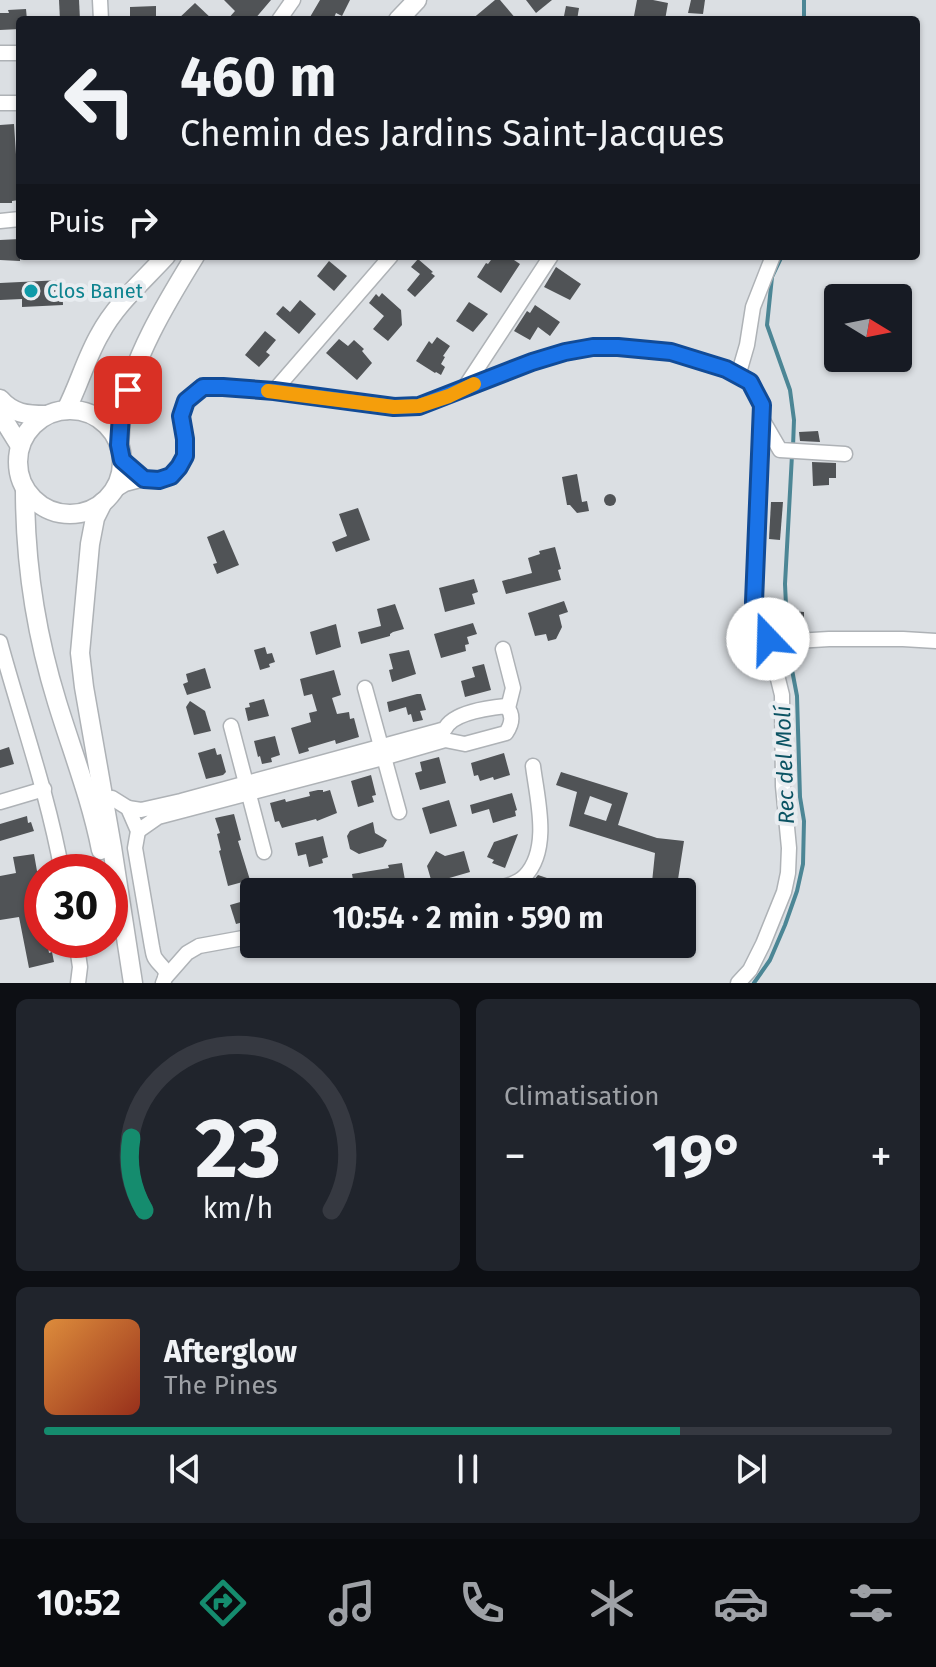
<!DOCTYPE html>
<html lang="fr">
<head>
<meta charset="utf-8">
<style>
	:root { --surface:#171b24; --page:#20242c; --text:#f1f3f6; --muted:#9ea1a6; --line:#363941; --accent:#158c6e }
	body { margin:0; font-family:"Fira Sans",sans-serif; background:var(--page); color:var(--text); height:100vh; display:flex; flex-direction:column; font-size:30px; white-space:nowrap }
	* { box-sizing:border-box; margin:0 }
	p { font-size:26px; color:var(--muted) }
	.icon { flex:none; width:44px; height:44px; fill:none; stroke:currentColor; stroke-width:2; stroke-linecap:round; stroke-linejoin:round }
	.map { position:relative; height:983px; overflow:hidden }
	.panel { display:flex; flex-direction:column; gap:16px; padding:16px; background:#0d0f14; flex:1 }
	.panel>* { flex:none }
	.guide { position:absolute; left:16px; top:16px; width:904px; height:244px; border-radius:8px; box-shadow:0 2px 6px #0004; background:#171b24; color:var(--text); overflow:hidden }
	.needle { width:52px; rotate:100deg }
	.tools { position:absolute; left:824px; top:284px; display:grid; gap:16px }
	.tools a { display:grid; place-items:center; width:88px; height:88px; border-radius:8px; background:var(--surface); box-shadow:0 2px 6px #0004; font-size:40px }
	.speed { position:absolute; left:24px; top:854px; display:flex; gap:16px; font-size:40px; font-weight:700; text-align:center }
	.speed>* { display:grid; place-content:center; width:104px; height:104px; border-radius:50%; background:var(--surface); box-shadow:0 2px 6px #0004; line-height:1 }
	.speed .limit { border:12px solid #d22; background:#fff; color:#111 }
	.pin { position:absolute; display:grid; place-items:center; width:68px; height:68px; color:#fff; margin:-34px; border-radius:16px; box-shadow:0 4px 12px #0006 }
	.me { position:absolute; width:88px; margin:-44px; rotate:339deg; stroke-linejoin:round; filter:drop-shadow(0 0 6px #0008) }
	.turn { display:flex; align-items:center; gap:28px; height:168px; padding:0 32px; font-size:36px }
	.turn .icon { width:104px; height:104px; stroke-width:2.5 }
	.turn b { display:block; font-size:56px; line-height:68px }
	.then { display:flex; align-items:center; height:76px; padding:0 32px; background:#0003; gap:16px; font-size:30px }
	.big { font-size:60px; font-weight:700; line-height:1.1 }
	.panel .tile { flex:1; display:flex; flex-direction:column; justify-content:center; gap:12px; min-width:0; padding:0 28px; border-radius:12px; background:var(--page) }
	.panel .dial { align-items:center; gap:0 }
	.dial svg { height:208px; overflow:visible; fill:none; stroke:var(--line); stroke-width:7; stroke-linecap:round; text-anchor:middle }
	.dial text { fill:var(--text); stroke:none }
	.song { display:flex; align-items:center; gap:24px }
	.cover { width:96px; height:96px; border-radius:12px; background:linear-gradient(135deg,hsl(30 70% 55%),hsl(10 70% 35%)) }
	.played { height:8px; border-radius:4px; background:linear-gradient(90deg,var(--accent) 75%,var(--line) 75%) }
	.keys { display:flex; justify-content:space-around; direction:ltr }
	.heat { display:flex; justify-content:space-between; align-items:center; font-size:44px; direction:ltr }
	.panel .tiles { flex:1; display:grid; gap:16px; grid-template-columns:1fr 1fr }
	.tile:last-child { grid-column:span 2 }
	.trip { position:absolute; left:240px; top:878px; width:456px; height:80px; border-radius:8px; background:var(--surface); box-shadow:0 2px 6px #0004; font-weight:700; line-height:80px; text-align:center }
	.tabs { display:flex; height:128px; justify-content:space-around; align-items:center; background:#090b0e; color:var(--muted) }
	.tabs .icon { width:56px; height:56px }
	.tabs .on { color:var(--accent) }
	.tabs b { font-size:36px; color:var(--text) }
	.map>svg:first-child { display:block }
</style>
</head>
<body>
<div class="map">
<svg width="936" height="983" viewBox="0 0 936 983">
	<rect width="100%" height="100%" fill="#dbdfe3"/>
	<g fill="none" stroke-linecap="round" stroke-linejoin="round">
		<g stroke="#4c8695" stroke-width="4">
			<path d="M804 20V0"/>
			<path d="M782 256 772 277 767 325 790 390 794 420 793 447"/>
			<path d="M754 983 770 960 785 925 797 891 803 864 804 821 800 797 797 696 788 649 785 584 792 455"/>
		</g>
	</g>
	<g fill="#505356" fill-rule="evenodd">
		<path d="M59 0H79L80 20H60Z"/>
		<path d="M224 0H271L254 20H227L235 11Z"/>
		<path d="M320 0H350L342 16 336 13 333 20H315L310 17Z"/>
		<path d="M495 0H500L517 20H471Z"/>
		<path d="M526 0H552L536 13Z"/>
		<path d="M637 0H653L668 3 665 20H649V18L634 16Z"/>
		<path d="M691 0H705L703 14 688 13Z"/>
		<path d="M195 3 213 20H177Z"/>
		<path d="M156 6V20H130V7Z"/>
		<path d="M566 6 579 8 577 20H568V17L564 16Z"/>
		<path d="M26 9 27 20H20V29L0 30V13H9L8 10Z"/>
		<path d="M14 124 19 200 12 201V203H0V125Z"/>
		<path d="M20 239V261L0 260V240Z"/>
		<path d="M494 256H508L520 264 501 293 477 277 486 263 488 264Z"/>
		<path d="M418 259 433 272 431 273 435 276 415 297 407 290 420 274 411 267Z"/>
		<path d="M329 261 347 276 334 291 317 276Z"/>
		<path d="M556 267 581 284 570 300 544 287Z"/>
		<path d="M62 280 63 305 22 307V299L0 300V283Z"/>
		<path d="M382 293 401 310 402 325 388 341 373 329 384 316 369 303 376 294 379 297Z"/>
		<path d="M300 300 316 314 299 334 276 314 283 306 290 312Z"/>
		<path d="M469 302 488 314 473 332 456 321Z"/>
		<path d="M535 305 560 322 550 336 538 327 530 340 514 331 527 311 530 313Z"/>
		<path d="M265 331 276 340 266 352 270 355 259 367 245 355Z"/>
		<path d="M437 337 450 346 443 356 445 357 441 364 445 367 441 375 436 372 435 373 416 361 429 341 432 344Z"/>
		<path d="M339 339 348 346 354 340 364 349 362 351 372 363 357 380 326 353Z"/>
		<path d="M818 431 820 442 800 441 799 432Z"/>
		<path d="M812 462 836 463V478H829V485L813 486Z"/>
		<path d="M577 474 582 502 587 501 589 511 577 513 570 505H567L562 477Z"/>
		<circle cx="610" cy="500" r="6"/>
		<path d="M771 502H783L780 540 769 539Z"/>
		<path d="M358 508 370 540 336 552 332 542 347 536 339 514Z"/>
		<path d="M224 530 239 565 217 574 213 564 217 563 207 537Z"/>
		<path d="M555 547 561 569 558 570 561 580 506 594 502 581 532 573 528 558 540 554 539 551Z"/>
		<path d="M474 579 478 592 472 594 475 604 445 612 439 588Z"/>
		<path d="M564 601 568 612 559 615 562 627 556 639 548 641 546 634 535 636 528 613Z"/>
		<path d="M395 604 404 629 393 632 390 634V636L361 644 358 632 381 626 377 609Z"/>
		<path d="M793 611 804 612V630H792Z"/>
		<path d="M473 623 477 634 467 637 469 644 465 645 466 651 441 658 434 634Z"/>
		<path d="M336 624 341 647 316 655 310 632Z"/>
		<path d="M265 647 267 654 272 653 275 662 269 664 270 667 260 670 254 650Z"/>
		<path d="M409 650 416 674 392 682 389 670 393 669 389 654Z"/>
		<path d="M484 664 491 690 465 697 461 681 475 677 472 667Z"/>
		<path d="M205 668 211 688 187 695 183 684 188 682 186 674Z"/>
		<path d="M334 670 341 695 332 698 337 714 349 712 350 719 354 718 359 737 336 744 335 740 308 748 309 751 299 754 291 728 311 722 309 713 317 711 312 694 304 696 300 679Z"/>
		<path d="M417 694H421L426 710 420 711 423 720 413 722 411 714 408 715 406 707 389 712 387 702Z"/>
		<path d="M264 699 269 716 248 721 245 708 250 707 249 703Z"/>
		<path d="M190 701 205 711 211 731 194 735 186 707Z"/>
		<path d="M275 736 280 755 271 758 272 762 262 764 260 756 258 757 254 741Z"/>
		<path d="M9 747 14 764 0 768V750Z"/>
		<path d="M215 748 217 755 221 754 226 772 223 775 206 779 198 753Z"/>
		<path d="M504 753 510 775 494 780 493 777 480 781 478 775 474 776 471 763Z"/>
		<path d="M439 757 446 783 420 790 415 773 422 771 420 762Z"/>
		<path d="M561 772 628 793 618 825 657 838 684 841 676 892H651L655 853 569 826 577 792 556 785ZM590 796 612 804 606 821 584 814Z"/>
		<path d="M371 775 376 795 372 796 374 802 358 807 351 781Z"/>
		<path d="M318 790H323V792L330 790 337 813 317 821 316 819 282 828 279 821 275 822 270 803 285 799 286 802 310 796 309 792Z"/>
		<path d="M512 793 517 810 515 811 516 816 493 823 489 809 472 814 470 805Z"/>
		<path d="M449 800 457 826 430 834 422 808Z"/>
		<path d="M234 814 241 840 238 841 250 880 228 886 219 851 221 850 217 834 220 833 215 818Z"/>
		<path d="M27 816 28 823 31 822 34 831 0 841V824Z"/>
		<path d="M373 822 375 833 387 840 383 847 359 854 350 849 347 836 350 831Z"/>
		<path d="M518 834 505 868 492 863 494 860 487 857 494 842Z"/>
		<path d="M323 836 328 857 322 859 323 863 309 867 306 854 298 856 295 843Z"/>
		<path d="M436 851 445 856 464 851 470 872 432 883 427 866Z"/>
		<path d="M34 854 37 871 42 870V940H47L49 953 52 952 54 962 29 968 19 917 0 920V876L16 873 13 857Z"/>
		<path d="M402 863 406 886 372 892 370 882 354 885 352 874 389 868 388 865Z"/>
		<path d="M538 875 553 880 551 892H532L533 889 528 887Z"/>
		<path d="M254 898V919L236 924 230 905Z"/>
	</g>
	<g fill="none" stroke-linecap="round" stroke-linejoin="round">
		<g stroke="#aeb2b6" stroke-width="17">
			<g id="minor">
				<path d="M100 0 101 20"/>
				<path d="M279 20 293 0"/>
				<path d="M0 53H20"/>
				<path d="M0 103H20"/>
				<path d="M0 221 20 219"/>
				<path d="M738 376 747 345 753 307 773 256"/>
				<path d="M465 387 551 256"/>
				<path d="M274 391 391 256"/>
				<path d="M762 419 780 450 845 454"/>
				<path d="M144 479 159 480 171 476 179 467 185 456V439L181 416 186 401 203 387H223L274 391 394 407 419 406 532 362 565 352 593 347H618L671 352 726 369 750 382 762 405 754 602 760 628 768 639 780 642 829 639H903L936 641"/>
				<path d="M112 492 125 484 144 479 122 460"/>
				<path d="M0 642C21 719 48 794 62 872"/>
				<path d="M503 649 513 688 508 708"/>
				<path d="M365 688 399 812"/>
				<path d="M231 726 264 852"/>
				<path d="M112 798 128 808 138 831 135 848 152 947C153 951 153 955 155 958 162 969 170 968 163 983"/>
				<path d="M0 802 44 789"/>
				<path d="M128 808 141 810 181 801 438 731 445 729C453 712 488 708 506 706 514 715 512 724 506 733L465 744 445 740 383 758 158 817 138 831"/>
				<path d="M484 892C497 888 515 886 525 876 551 849 537 798 533 766"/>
				<path d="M76 940 80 967 78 983"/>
				<path d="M165 978 187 953 199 946 254 936"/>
				<path d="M738 983 750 970 763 944 784 892 788 873 789 848 783 786 782 695 768 639"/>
			</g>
		</g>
		<g stroke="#aeb2b6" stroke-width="21">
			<g id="secondary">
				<path d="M398 20 417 0"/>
				<path d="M0 399C13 414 27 415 46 415"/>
				<circle cx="70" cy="462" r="52"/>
				<path d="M66 410C79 385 86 358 100 334 116 304 143 281 166 256"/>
				<path d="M0 418 7 425 20 446"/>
				<path d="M119 445C120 435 120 424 122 414 132 359 166 303 195 256"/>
				<path d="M25 490C25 561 36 634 57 702 72 751 91 799 101 850"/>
				<path d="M103 502 95 518 90 544 80 653 84 687 112 847 133 983"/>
			</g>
		</g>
		<use href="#minor" stroke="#fff" stroke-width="14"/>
		<use href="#secondary" stroke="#fff" stroke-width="18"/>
	</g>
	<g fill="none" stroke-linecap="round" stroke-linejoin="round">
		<g stroke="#114b97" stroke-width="20">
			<path id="route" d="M128 390 121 414 119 445 122 460 144 479 159 480 171 476 179 467 185 456V439L181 416 186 401 203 387H223L274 391 394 407 419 406 532 362 565 352 593 347H618L671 352 726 369 750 382 762 405 754 602 760 628 768 639"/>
		</g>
		<use href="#route" stroke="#1a73e8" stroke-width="14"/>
		<path stroke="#f59e0b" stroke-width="14" d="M268 391 394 407 419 406 449 396 474 384"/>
	</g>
	<circle fill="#0f9aa8" stroke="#e8ecf0" stroke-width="3" cx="31" cy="291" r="8"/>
	<g text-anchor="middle" stroke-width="8" stroke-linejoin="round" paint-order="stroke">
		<g font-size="20" fill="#0d838f" stroke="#e8ecf0" text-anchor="start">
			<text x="47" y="298">Clos Banet</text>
		</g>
		<g font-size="22" font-style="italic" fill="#0b5363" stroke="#e8ecf0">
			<text transform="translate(784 765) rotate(-92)" y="8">Rec del Molí</text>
		</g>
	</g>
</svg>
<div class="tools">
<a><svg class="needle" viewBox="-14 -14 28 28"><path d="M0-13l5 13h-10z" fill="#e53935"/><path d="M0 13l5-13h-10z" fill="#9ea1a6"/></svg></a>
</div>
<div class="speed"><div class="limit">30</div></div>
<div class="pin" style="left:128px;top:390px;background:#d93025"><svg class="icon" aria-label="arrive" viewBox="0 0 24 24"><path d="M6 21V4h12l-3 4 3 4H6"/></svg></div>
<svg class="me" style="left:768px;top:639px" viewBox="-20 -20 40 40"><circle r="19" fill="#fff"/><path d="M0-13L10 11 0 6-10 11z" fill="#1a73e8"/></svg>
<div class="trip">10:54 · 2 min · 590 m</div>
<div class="guide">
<div class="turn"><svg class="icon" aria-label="left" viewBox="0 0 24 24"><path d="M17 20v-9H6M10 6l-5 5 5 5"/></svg><div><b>460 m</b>Chemin des Jardins Saint-Jacques</div></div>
<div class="then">Puis<svg class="icon" aria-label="right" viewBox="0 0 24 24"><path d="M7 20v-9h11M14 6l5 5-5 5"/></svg></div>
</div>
</div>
<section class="panel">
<div class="tiles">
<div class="tile dial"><svg viewBox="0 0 100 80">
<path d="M14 69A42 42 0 1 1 86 69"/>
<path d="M14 69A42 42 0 0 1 9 41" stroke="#158c6e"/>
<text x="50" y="56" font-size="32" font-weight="700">23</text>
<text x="50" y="72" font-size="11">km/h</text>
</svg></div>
<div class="tile"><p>Climatisation</p>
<div class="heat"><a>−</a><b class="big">19°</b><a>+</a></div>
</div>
<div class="tile">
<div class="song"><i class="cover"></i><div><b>Afterglow</b><p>The Pines</p></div></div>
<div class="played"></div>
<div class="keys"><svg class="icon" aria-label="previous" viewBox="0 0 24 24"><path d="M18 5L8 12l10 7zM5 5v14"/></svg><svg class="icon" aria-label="pause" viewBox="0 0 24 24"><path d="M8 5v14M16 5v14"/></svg><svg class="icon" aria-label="next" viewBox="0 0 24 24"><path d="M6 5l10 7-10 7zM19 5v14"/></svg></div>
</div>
</div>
</section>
<nav class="tabs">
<b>10:52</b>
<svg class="icon on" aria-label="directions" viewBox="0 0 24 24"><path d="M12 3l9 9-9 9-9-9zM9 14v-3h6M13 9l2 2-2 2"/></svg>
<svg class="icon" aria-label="music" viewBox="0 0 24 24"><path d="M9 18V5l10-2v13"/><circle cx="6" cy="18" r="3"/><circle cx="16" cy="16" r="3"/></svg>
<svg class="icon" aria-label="phone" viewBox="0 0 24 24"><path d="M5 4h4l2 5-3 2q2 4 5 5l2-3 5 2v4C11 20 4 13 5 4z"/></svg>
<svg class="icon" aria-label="climate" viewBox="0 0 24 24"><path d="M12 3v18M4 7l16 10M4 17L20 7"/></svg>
<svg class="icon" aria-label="car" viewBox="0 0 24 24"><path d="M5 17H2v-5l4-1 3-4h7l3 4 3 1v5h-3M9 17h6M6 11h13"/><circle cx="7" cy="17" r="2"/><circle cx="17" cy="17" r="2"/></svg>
<svg class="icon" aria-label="filters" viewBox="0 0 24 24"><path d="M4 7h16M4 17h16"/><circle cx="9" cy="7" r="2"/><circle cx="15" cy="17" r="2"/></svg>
</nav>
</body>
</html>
